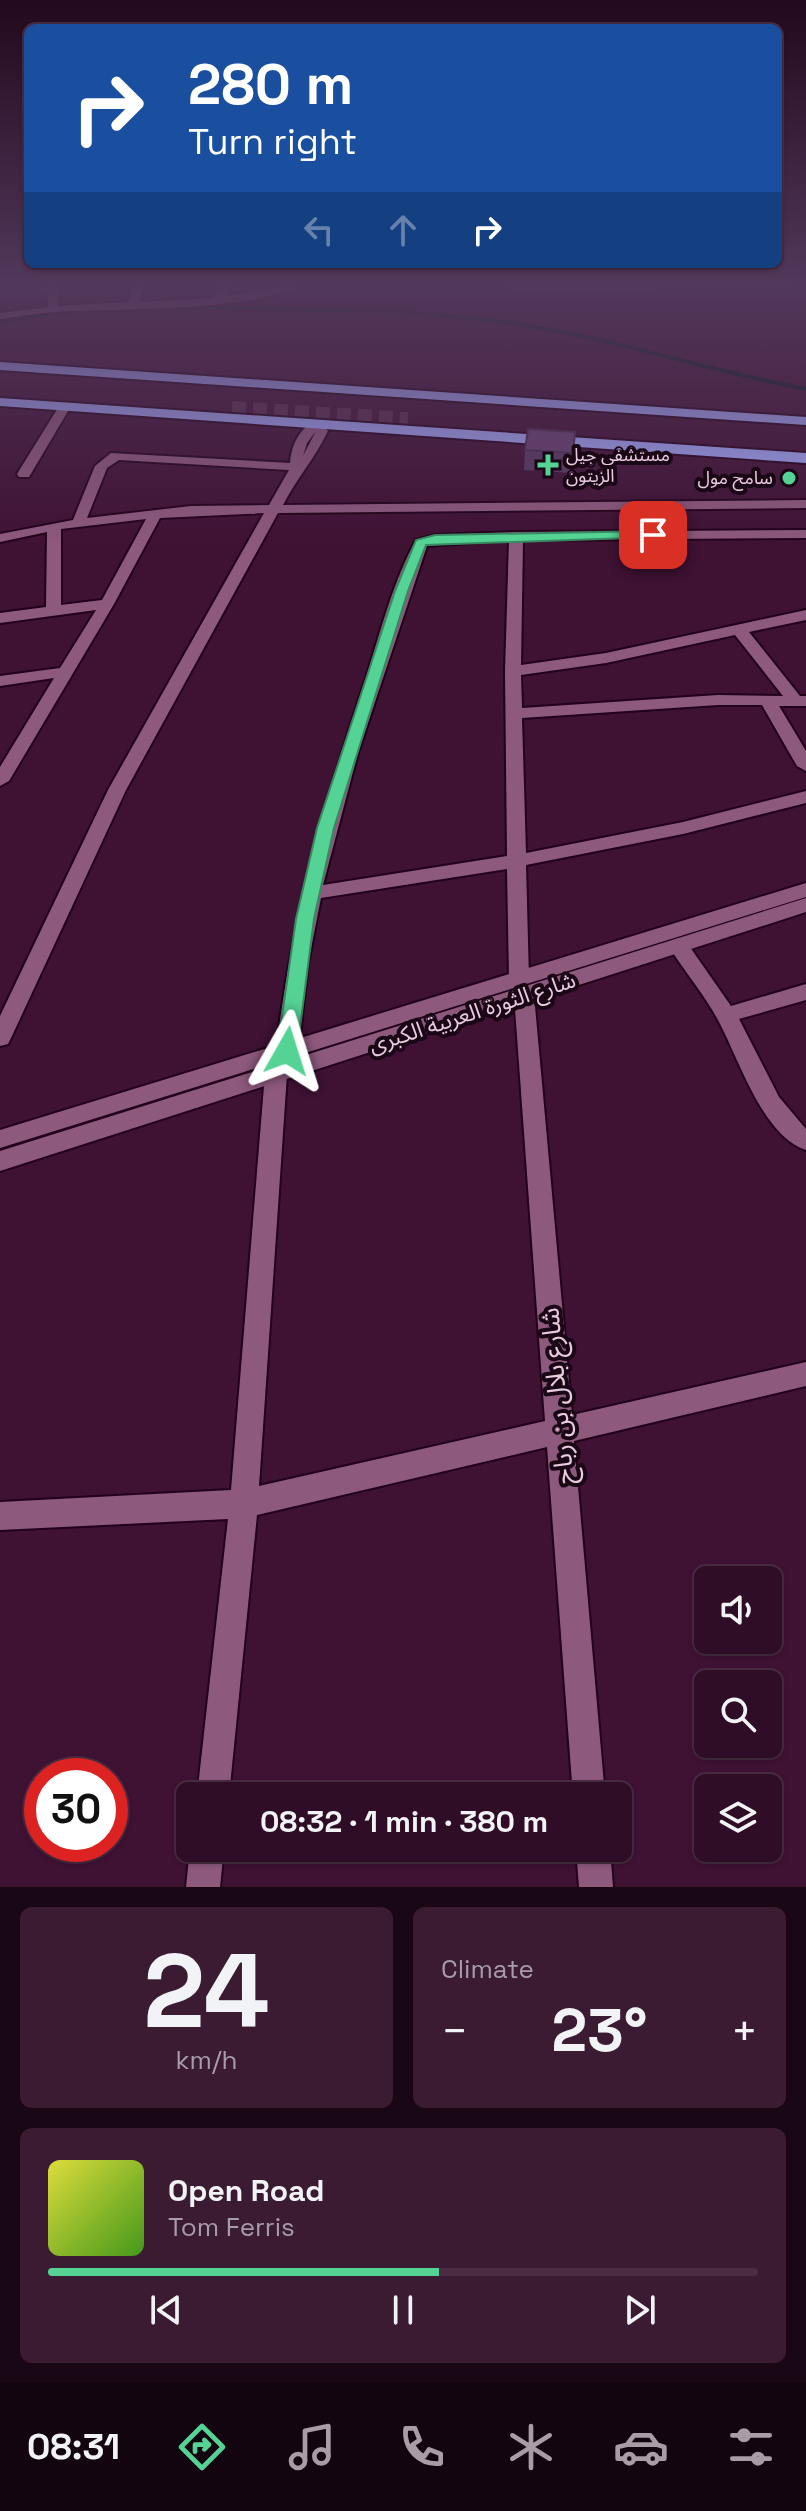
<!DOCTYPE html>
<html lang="en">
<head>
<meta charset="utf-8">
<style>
	:root { --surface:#2f0d26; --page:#3b1b32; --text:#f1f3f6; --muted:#a79ca7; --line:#4a2d43; --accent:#54d395 }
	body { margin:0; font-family:"Space Grotesk","Noto Sans Arabic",sans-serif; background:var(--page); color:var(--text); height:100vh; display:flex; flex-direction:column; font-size:30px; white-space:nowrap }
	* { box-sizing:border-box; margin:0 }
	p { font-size:26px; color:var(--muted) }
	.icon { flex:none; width:44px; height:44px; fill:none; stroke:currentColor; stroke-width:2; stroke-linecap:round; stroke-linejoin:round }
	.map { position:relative; height:1887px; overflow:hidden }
	.sheet { display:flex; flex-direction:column; gap:20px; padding:20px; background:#1a0715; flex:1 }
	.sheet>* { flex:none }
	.hud { position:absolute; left:24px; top:24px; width:758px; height:244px; border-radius:12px; box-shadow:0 2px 6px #0004,0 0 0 2px var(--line); background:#1a4fa0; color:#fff; overflow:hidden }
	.tools { position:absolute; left:694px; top:1566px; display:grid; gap:16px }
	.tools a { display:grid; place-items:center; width:88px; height:88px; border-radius:12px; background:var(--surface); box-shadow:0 2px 6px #0004,0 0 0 2px var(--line); font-size:40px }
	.speed { position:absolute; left:24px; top:1758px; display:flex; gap:16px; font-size:40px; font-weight:700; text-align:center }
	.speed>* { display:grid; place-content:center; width:104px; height:104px; border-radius:50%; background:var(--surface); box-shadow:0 2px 6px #0004,0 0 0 2px var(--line); line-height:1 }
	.speed .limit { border:12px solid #d22; background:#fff; color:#111 }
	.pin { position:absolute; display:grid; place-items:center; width:68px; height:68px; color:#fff; margin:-34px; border-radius:16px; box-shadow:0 4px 12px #0006 }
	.me { position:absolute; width:88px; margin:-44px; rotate:6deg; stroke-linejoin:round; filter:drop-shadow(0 0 6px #0008) }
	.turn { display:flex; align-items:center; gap:28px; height:168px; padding:0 32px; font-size:36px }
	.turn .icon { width:104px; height:104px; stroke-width:2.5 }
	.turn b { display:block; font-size:56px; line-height:68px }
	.lanes { display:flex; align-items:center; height:76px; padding:0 32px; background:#0003; justify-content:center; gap:40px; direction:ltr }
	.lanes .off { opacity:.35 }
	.big { font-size:60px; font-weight:700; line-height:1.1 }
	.sheet .widget { flex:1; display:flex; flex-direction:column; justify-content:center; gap:12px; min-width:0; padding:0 28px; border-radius:12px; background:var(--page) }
	.sheet .dial { align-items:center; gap:0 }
	.dial b { font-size:104px; line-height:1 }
	.song { display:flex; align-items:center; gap:24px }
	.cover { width:96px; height:96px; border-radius:12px; background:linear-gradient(135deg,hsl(60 70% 55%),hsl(100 70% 35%)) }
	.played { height:8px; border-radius:4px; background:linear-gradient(90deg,var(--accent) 55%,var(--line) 55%) }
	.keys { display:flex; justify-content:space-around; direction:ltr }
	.heat { display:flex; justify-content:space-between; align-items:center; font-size:44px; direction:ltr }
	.sheet .tiles { flex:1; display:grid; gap:20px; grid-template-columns:1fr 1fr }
	.widget:last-child { grid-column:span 2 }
	.trip { position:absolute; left:176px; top:1782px; width:456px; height:80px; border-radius:12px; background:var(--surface); box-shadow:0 2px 6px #0004,0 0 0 2px var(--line); font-weight:700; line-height:80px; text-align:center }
	.tabs { display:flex; height:128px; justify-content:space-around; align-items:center; background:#13050f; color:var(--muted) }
	.tabs .icon { width:56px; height:56px }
	.tabs .current { color:var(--accent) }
	.tabs b { font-size:36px; color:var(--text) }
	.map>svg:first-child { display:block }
</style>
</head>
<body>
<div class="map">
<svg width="806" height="1887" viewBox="0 0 806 1887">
	<rect width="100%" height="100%" fill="#3f1133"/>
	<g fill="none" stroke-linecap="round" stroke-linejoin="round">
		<g stroke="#031a21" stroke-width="4">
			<path d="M164 308C281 309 400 307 516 324 614 338 708 371 806 389"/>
			<path d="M0 322 58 312 116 310"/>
		</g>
		<path stroke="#582d4d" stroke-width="14" stroke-dasharray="14 7" stroke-linecap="butt" d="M232 408 408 419"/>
		<g stroke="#23001a" stroke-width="4">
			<g id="street">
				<path d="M49 283H59L58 306 128 302 135 283H145L139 302 214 298 220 283H230L227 296 301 283C259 313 112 308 56 312 37 313 18 317 0 319V313L48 307Z"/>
				<path d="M479 283H806V287L515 290Z"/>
				<path d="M61 403 71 406 29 477H19L17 474Z"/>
				<path d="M317 420 328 431C315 458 297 478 283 505L806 500V508L278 513 126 790 11 1038 8 1044 0 1046V1016L108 790 264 513 160 518 114 604 9 781 0 786V767L54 678 0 686V676L60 668 96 610 0 623V613L46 607 47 532 0 542V534L73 520 95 466 111 453 290 463C291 445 300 427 317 420ZM316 431 303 456 307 443ZM119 460 289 470 269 505 191 506 87 518 107 468ZM146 519 102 600 61 605V529Z"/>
				<path d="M806 530V538L523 540 521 665 606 653 806 610V620L749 632 800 696H806V706H779L806 751V771L797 766 762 705H718L522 718 526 853 683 822 806 791V803L683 834 526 865 529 979 519 986 509 979 507 869 321 898 308 964 298 1051 295 1057H279L276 1051C291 922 325 801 366 678 380 633 393 581 416 540L435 535 516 532ZM509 540 505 671 507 856 323 885 358 753 427 546ZM735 635 783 696 718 695 522 708 521 675 606 663Z"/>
				<path d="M678 938 685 940 731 1006 806 984V1000L739 1019 779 1097 806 1129V1150C760 1135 737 1051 714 1013 700 989 682 968 668 945Z"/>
				<path d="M524 987 531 990 534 995 572 1415 806 1362V1386L574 1441 605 1796H573L547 1447 257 1515 229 1796H197L228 1519 0 1530V1502L231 1490 265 1074 268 1068H284L287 1074 259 1486 545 1421 514 995 517 990Z"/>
				<path d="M190 1848H224L220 1887H186Z"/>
				<path d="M576 1848H610L613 1887H579Z"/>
			</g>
		</g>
		<g stroke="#23001a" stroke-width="4">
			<g id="secondary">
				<path d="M806 883V897L0 1148V1130Z"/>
				<path d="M806 898V912L0 1171V1151Z"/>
			</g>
		</g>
		<g stroke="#23001a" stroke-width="4">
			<g id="highway">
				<path d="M0 362 806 417V425L0 370Z"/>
				<path d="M0 398 806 453V463L0 406Z"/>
			</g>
		</g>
		<use href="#street" fill="#8d597d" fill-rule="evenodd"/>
		<use href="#secondary" fill="#8d597d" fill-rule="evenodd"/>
		<use href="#highway" fill="#a2aafb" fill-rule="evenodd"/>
	</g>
	<path fill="#593a61" d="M575 432 572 473 524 470 525 450Z"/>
	<path fill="#674371" stroke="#482f4f" stroke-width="2" d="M528 429 575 432 573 453 525 450Z"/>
	<linearGradient id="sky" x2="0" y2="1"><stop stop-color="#23091c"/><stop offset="0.52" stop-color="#52385b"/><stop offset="1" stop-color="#52385b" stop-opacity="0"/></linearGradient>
	<rect width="806" height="547" fill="url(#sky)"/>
	<path fill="#54d395" stroke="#378961" stroke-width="2" d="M653 531 657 532V537L426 545 408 591 334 828 314 919 297 1051 287 1058 280 1056 277 1051 296 919 317 828 395 591 416 540 435 535Z"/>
	<g fill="#54d395" stroke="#1a0715" stroke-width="3">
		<path d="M544 453h8v8h8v8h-8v8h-8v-8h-8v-8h8z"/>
		<circle cx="789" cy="478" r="8"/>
	</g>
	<g text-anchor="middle" stroke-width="8" stroke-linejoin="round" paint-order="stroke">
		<g font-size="18" fill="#e9cbdf" stroke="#1a0715" text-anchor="start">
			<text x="566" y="461">مستشفى جيل<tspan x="566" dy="21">الزيتون</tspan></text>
			<text x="773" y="484" text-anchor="end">سامح مول</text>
		</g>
		<g font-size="22" fill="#e9cbdf" stroke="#1a0715">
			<text transform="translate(472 1012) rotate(-18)" y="8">شارع الثورة العربية الكبرى</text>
		</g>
		<g font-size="26" fill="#e9cbdf" stroke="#1a0715">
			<text transform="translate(557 1396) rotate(-95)" y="9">شارع بلال بن رباح</text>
		</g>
	</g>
</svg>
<div class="tools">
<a><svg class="icon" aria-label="sound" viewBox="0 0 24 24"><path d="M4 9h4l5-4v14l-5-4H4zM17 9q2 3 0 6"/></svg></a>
<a><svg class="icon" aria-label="search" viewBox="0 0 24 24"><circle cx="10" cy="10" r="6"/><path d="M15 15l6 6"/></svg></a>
<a><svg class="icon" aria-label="layers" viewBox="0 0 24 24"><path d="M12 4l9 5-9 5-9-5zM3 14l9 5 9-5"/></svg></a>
</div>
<div class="speed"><div class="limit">30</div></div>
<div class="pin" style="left:653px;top:535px;background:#d93025"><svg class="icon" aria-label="arrive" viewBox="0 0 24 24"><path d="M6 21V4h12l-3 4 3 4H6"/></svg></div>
<svg class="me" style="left:287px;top:1051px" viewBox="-20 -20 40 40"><path d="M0-17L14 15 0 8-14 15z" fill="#54d395" stroke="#fff" stroke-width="4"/></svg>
<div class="trip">08:32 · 1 min · 380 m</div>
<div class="hud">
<div class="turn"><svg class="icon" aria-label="right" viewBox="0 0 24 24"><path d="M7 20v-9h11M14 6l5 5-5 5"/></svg><div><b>280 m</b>Turn right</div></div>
<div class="lanes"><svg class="icon off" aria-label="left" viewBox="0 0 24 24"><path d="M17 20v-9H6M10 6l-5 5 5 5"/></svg><svg class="icon off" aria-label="ahead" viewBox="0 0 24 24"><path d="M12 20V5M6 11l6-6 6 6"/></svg><svg class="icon" aria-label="right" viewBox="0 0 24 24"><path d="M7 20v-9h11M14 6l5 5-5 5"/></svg></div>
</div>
</div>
<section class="sheet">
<div class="tiles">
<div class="widget dial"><b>24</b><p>km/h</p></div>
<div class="widget"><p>Climate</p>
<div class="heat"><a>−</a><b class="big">23°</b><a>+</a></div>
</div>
<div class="widget">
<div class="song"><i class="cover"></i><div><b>Open Road</b><p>Tom Ferris</p></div></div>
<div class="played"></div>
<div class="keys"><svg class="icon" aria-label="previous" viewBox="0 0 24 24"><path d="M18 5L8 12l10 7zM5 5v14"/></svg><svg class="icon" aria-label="pause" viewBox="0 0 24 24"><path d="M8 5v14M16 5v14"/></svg><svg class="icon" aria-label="next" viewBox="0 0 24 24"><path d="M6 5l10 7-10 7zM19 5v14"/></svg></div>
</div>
</div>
</section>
<nav class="tabs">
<b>08:31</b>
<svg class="icon current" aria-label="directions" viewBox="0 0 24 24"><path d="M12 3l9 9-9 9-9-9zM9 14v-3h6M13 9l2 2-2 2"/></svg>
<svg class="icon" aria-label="music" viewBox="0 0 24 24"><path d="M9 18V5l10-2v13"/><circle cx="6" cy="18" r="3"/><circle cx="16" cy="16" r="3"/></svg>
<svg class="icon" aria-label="phone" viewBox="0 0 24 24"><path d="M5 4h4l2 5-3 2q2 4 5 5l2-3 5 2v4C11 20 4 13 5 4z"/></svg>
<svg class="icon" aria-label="climate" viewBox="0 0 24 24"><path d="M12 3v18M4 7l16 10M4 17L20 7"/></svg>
<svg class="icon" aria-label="car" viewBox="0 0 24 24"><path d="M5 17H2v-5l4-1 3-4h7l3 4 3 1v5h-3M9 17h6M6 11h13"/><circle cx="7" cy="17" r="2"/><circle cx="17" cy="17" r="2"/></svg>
<svg class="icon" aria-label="filters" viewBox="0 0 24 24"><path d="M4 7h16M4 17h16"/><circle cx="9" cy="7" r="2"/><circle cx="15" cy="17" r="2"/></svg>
</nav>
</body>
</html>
